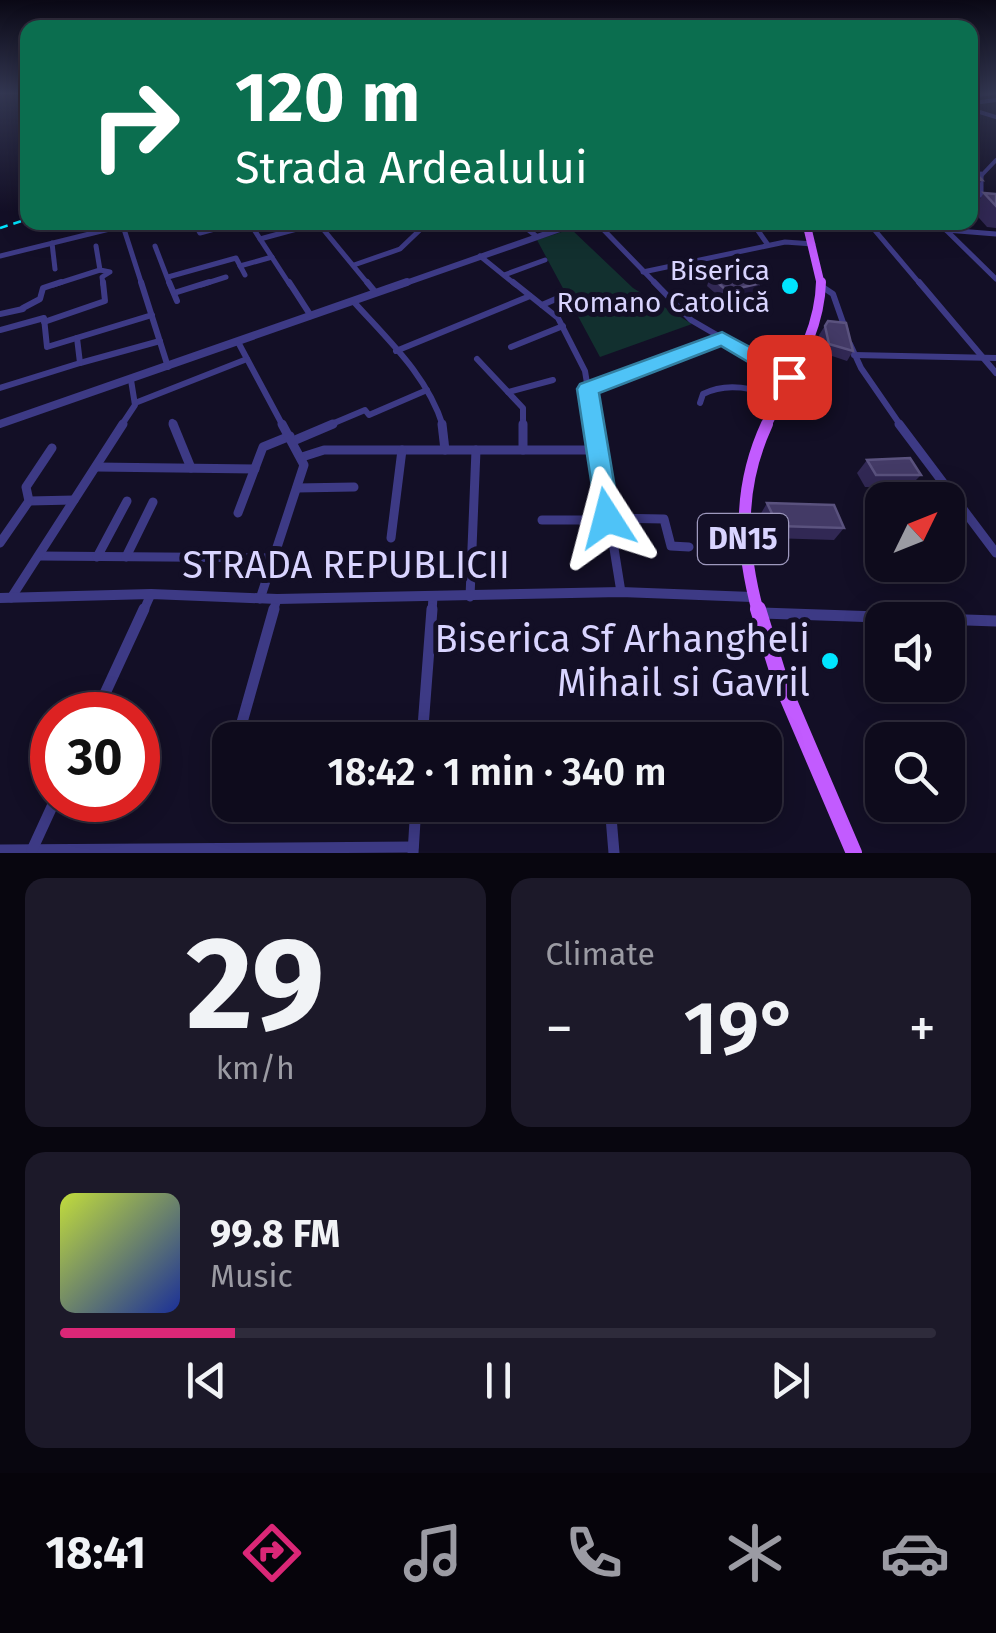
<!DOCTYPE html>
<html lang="en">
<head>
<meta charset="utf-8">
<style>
	:root { --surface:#0e0b1c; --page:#1c1929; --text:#f1f3f6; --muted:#9b9ba3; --line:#2e2b3b; --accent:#db2777 }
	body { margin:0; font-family:"Fira Sans",sans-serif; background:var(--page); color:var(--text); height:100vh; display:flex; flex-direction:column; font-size:38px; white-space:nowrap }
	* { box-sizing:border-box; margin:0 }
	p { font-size:32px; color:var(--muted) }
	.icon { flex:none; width:55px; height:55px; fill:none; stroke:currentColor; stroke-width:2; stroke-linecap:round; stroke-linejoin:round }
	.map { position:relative; height:853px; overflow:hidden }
	.drawer { display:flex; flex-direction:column; gap:25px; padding:25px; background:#08060f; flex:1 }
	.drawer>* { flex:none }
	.top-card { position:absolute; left:20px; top:20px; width:958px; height:210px; border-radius:20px; box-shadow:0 5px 25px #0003,0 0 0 2px var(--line); background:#0b6e4f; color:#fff; overflow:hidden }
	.needle { width:65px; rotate:47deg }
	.buttons { position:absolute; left:865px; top:482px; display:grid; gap:20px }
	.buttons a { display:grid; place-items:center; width:100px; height:100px; border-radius:20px; background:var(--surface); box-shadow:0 5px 25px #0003,0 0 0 2px var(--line); font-size:50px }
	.speed { position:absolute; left:30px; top:692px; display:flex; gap:20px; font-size:50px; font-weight:700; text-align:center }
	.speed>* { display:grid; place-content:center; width:130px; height:130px; border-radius:50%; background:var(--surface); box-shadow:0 5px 25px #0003,0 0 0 2px var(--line); line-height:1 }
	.speed .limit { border:15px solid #d22; background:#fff; color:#111 }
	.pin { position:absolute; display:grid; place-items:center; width:85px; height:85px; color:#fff; margin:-42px; border-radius:20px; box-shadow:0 5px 15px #0006 }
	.me { position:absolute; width:110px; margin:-55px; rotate:351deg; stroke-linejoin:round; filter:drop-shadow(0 0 8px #0008) }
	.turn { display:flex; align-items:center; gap:35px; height:210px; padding:0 50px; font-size:45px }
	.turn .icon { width:130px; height:130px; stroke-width:2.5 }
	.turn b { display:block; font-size:70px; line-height:85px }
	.big { font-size:75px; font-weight:600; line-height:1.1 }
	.drawer .card { flex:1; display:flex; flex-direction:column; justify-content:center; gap:15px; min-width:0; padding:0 35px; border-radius:20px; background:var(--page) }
	.drawer .dial { align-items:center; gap:0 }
	.dial b { font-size:130px; line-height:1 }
	.song { display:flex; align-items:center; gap:30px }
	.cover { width:120px; height:120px; border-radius:15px; background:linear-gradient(135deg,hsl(70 70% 55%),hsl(230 70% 35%)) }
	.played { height:10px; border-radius:5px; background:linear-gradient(90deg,var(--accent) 20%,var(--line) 20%) }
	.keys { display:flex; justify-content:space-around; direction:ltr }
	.heat { display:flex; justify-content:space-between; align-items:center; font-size:55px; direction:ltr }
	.drawer .tiles { flex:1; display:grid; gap:25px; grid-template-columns:1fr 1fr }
	.card:last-child { grid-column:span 2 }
	.trip { position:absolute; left:212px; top:722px; width:570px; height:100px; border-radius:20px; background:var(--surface); box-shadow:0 5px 25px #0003,0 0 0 2px var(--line); font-weight:600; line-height:100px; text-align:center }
	.menu { display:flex; height:160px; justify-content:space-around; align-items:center; background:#06040b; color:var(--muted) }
	.menu .icon { width:70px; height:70px }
	.menu .current { color:var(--accent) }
	.menu b { font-size:45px; color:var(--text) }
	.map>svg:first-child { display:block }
</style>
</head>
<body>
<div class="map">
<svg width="996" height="853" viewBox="0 0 996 853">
	<rect width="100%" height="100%" fill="#130f26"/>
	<path fill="#12302f" d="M571 229 633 288 692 324 600 357 537 240Z"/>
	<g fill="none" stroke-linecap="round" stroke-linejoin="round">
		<g stroke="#3d3a85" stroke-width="4">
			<path d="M970 96 993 93"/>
			<path d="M981 102 996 100"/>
			<path d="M970 109 996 117"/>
			<path d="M980 177 996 160"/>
		</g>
		<g stroke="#3d3a85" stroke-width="5">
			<path d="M981 174V194L996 217"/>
			<path d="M249 222 290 285"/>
			<path d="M519 222 536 236"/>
			<path d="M596 222 657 285"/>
			<path d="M752 222 768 245"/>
			<path d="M318 223 369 285"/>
			<path d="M195 224 200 233 240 222"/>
			<path d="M807 225 944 228 939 222"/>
			<path d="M123 226 142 285"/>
			<path d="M872 227 921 285"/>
			<path d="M944 228 996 279"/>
			<path d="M946 230 996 234"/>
			<path d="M260 239 319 223"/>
			<path d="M52 243 55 269"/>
			<path d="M96 246 100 270 110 272 102 277 103 285"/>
			<path d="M155 246 170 285"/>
			<path d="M0 256 138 222"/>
			<path d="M480 256 516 285"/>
			<path d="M354 265 400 249 424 226 416 222"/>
			<path d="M240 266 272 257"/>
			<path d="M643 272 785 242 813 244"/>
			<path d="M504 275 545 260"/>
			<path d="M168 277 236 258 245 275"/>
			<path d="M53 285 100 270"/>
			<path d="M201 285 226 277"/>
		</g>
		<g stroke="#3d3a85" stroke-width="6">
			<path d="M141 282 168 367"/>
			<path d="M169 282 177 301"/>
			<path d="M289 282 311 316"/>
			<path d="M367 282 376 293"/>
			<path d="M513 282 558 318 585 371 594 426"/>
			<path d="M654 282 691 320 789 377"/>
			<path d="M919 282 996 373"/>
			<path d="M821 286 833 294 846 331"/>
			<path d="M174 293 209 282"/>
			<path d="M353 301C388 340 427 375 443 426"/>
			<path d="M542 305 565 295"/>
			<path d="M23 308 40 299 43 288 61 282"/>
			<path d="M0 314 23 309"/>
			<path d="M44 322 105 301 103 282"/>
			<path d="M0 330 44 318 47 347 152 315"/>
			<path d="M238 342 283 426"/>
			<path d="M850 344 861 368 901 426"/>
			<path d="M511 347 563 326"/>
			<path d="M396 351 530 296"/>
			<path d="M854 355 996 358"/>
			<path d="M477 359 523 408V426"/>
			<path d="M80 363 160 341"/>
			<path d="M0 388 80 363 77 338"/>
			<path d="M587 389 722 338"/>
			<path d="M508 392 553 380"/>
			<path d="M135 403 247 359"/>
			<path d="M700 403 703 394C728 381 754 389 779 397"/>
			<path d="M172 422 174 426"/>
			<path d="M121 426 135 405 131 380"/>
			<path d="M327 426 365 410 369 415 427 390"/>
		</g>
		<g stroke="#3d3a85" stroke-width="9">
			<path d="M173 424 191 468"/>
			<path d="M442 424 445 450"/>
			<path d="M523 424V450"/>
			<path d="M594 424 621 592"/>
			<path d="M899 424 996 553"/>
			<path d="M293 441 333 424"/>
			<path d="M302 457 324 450H597"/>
			<path d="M96 467 255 469"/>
			<path d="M297 488 354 487"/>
			<path d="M29 501 74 500"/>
			<path d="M238 513 263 447 290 436"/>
			<path d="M607 518 664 519 671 546 689 547"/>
			<path d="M542 520H607"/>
			<path d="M391 538 402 450"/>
			<path d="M0 543 29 501 26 487 52 448"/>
			<path d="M39 556 274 558"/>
			<path d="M97 557 127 501"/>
			<path d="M126 557 153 502"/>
			<path d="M470 597 476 450"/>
			<path d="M11 598 123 424"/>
			<path d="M260 599 304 465 282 424"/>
			<path d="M143 612 151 594"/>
			<path d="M273 612 277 599"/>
			<path d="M432 612 433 597"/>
		</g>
		<g stroke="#3d3a85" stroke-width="11">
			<path d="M761 613 996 621"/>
			<path d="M95 715 144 609"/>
			<path d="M237 740 274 609"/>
			<path d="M422 740 432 609"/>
			<path d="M610 805 614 853"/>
			<path d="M415 814 611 817"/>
			<path d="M0 850 413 847"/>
			<path d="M32 850 55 800"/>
			<path d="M413 853 416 805"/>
		</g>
		<path stroke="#3d3a85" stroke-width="6" d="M400 285 580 222"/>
		<path stroke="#3d3a85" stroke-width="8" d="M0 424 407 282"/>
		<path stroke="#3d3a85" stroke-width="10" d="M0 598 151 594 277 599 621 592 752 597"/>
		<path stroke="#c25bff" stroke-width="8" d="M806 222 821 285"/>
		<path stroke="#c25bff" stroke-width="10" d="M766 426C788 380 820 335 821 282"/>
		<path stroke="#c25bff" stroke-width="12" d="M758 612C740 545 738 487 767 424"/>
		<path stroke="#c25bff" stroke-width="16" d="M758 609 780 680 854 853"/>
		<path stroke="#00e5ff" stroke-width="2.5" stroke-dasharray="8 6" stroke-linecap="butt" d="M0 228 28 219"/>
	</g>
	<g fill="#312854">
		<path d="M970 167 982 180 971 196H970Z"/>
		<path d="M984 193 996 194V228L987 227 972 210Z"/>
		<path d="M710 276 761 283 757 292 723 300 707 286Z"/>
		<path d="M828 321 853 351 847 361 823 353 819 335Z"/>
		<path d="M867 460 921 475 909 487H865L857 473Z"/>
		<path d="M767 503 844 528 834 540 770 538 760 515Z"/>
	</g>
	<path fill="#1d163a" d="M761 283 757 292 723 300 727 291Z"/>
	<g fill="#433a66" stroke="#5a527e" stroke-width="2.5">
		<path d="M970 167 982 180 970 179Z"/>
		<path d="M984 193 996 194V206Z"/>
		<path d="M744 269 761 283 727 291 710 276Z"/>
		<path d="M828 321 846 323 853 351 829 344 825 326Z"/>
		<path d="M910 458 921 475H876L867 460Z"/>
		<path d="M767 503 834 505 844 528 778 526Z"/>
	</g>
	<linearGradient id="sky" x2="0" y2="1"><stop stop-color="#0a0815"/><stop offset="0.44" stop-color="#333752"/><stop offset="1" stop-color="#333752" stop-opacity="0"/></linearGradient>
	<rect width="996" height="212" fill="url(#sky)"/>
	<path fill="#4fc3f7" stroke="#337fa1" stroke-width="2.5" d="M722 332 796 372 799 377 796 382H782L721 346 599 393 620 518 616 526 607 529 598 526 577 389 580 384Z"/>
	<g fill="#00e5ff" stroke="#130f26" stroke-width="4">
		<circle cx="790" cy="286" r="10"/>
		<circle cx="830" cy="661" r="10"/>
	</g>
	<g text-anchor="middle" stroke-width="10" stroke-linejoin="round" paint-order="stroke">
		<g font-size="28" fill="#d9d4ff" stroke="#130f26" text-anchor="end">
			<text x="770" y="280">Biserica<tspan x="770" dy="32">Romano Catolică</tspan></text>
		</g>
		<rect fill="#130f26" stroke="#9e99be" stroke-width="2.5" x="698" y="514" width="90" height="50" rx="8"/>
		<g font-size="30" font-weight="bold" fill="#d9d4ff">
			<text x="743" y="549">DN15</text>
		</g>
		<g font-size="38" fill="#d9d4ff" stroke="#130f26">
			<text x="346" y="578">STRADA REPUBLICII</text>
		</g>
		<g font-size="38" fill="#d9d4ff" stroke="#130f26" text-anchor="end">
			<text x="810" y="652">Biserica Sf Arhangheli<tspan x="810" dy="44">Mihail si Gavril</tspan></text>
		</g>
	</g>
</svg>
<div class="buttons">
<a><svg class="needle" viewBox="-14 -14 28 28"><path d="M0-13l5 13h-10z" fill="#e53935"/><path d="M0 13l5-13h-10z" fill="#9b9ba3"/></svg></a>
<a><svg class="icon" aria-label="sound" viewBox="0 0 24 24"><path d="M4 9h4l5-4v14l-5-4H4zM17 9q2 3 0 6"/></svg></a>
<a><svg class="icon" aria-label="search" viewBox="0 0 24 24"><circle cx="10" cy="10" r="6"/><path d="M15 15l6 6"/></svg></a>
</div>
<div class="speed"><div class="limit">30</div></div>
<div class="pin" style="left:789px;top:377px;background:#d93025"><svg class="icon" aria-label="arrive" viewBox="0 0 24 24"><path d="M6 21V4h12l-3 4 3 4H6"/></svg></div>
<svg class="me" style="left:607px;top:518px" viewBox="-20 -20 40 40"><path d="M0-17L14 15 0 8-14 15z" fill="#4fc3f7" stroke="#fff" stroke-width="4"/></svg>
<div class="trip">18:42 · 1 min · 340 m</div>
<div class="top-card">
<div class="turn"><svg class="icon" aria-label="right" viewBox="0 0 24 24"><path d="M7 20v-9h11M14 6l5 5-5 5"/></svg><div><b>120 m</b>Strada Ardealului</div></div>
</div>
</div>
<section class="drawer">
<div class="tiles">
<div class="card dial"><b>29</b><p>km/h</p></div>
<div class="card"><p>Climate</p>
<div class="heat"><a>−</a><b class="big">19°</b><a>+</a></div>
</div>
<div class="card">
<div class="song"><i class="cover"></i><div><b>99.8 FM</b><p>Music</p></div></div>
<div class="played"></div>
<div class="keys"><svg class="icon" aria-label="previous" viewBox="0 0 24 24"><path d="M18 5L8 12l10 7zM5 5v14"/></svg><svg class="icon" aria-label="pause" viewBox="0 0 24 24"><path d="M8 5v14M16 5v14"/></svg><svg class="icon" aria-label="next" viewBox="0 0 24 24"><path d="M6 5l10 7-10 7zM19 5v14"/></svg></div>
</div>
</div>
</section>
<nav class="menu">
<b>18:41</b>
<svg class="icon current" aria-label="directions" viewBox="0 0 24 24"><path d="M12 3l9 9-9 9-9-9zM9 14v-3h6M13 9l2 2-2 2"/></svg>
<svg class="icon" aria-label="music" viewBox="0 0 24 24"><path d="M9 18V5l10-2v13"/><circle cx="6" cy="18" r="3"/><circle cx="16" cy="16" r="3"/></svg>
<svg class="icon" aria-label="phone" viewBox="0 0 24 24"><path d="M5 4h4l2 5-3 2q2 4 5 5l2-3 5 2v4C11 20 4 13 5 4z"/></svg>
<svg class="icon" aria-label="climate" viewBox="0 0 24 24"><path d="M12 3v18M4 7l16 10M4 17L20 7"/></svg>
<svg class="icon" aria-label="car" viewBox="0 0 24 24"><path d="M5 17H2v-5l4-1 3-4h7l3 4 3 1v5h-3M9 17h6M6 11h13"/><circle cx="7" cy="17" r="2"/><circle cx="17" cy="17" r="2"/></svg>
</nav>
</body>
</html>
